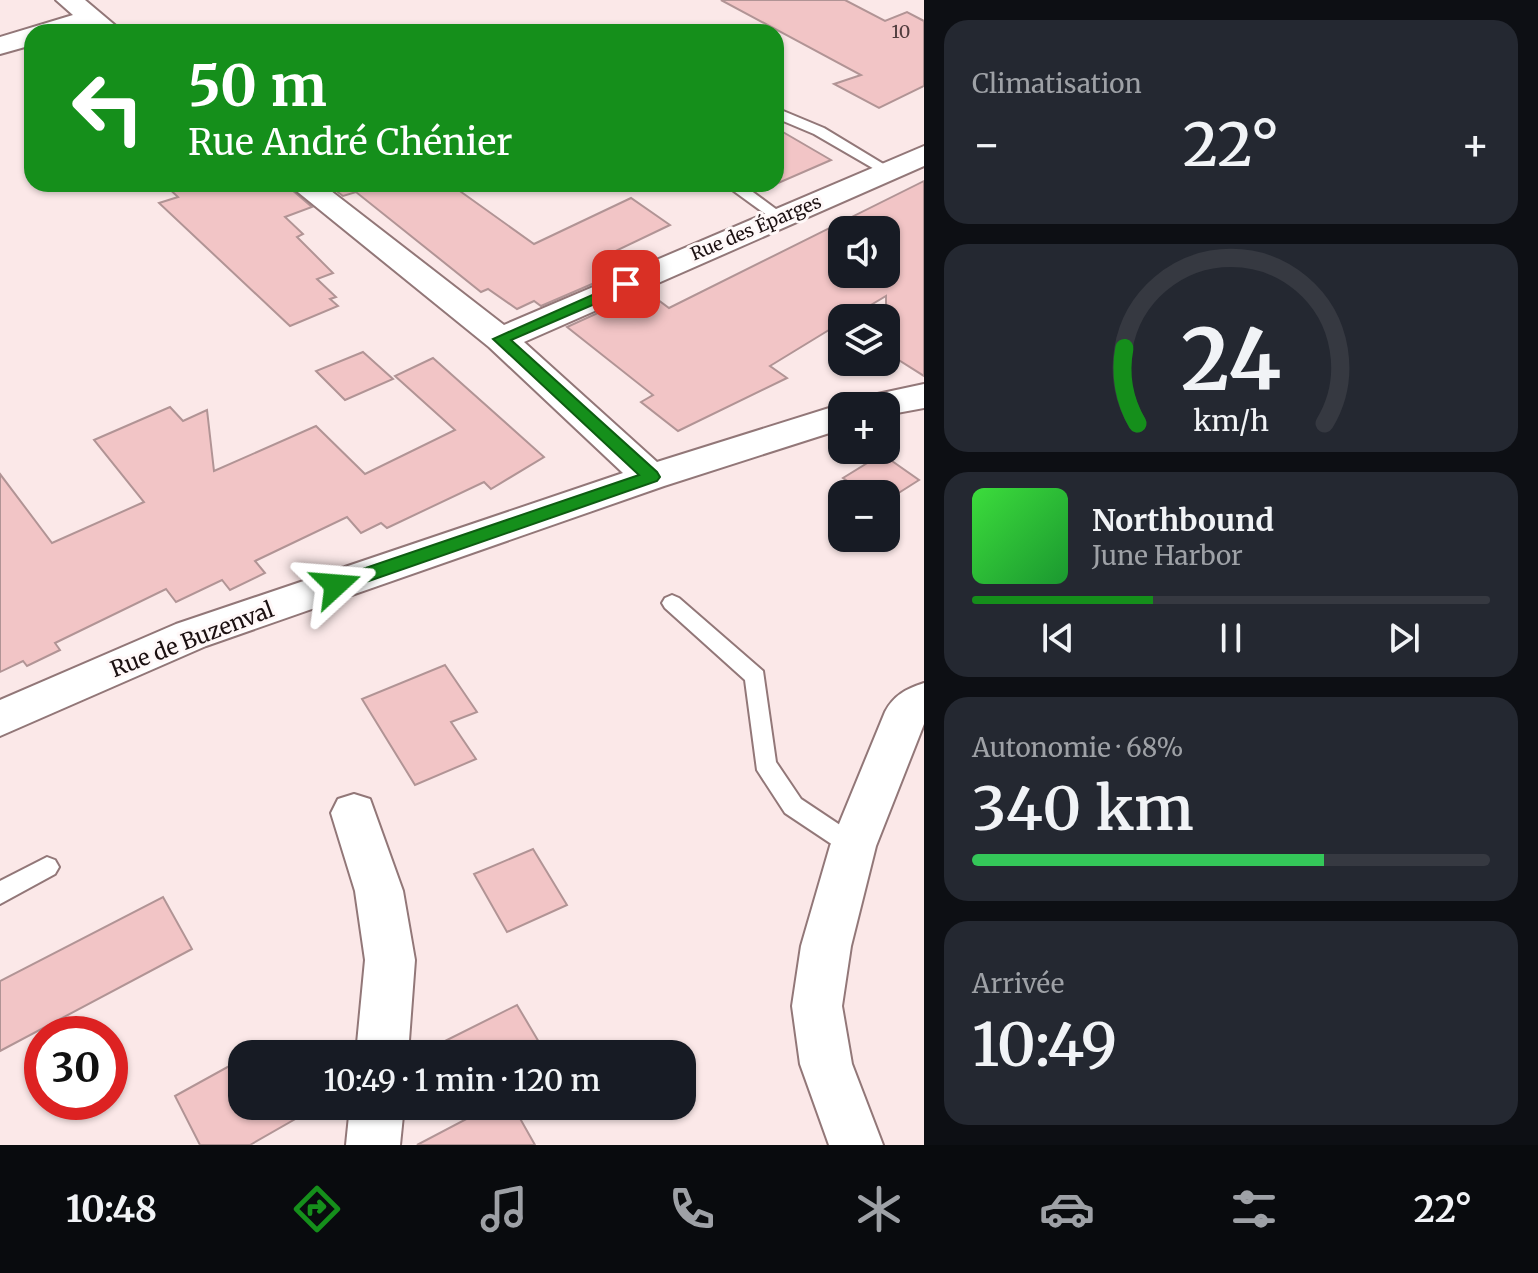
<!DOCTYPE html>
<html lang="fr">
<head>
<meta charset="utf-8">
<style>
	:root { --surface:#171b24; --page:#242831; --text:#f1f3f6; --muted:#9ea1a6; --line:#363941; --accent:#158f1b }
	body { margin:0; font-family:Merriweather,serif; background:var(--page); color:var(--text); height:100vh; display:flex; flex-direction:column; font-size:30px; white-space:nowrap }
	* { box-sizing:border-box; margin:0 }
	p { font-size:26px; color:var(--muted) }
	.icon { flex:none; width:44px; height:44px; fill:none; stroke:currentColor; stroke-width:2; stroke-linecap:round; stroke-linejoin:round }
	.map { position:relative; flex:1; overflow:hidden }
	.side { display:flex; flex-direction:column; gap:20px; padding:20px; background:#0d0f14; width:614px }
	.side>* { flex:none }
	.top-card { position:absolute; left:24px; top:24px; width:760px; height:168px; border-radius:24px; box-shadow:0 2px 6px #0004; background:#158f1b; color:#fff; overflow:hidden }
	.fabs { position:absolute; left:828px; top:216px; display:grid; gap:16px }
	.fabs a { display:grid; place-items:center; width:72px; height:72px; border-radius:16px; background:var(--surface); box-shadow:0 2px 6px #0004; font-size:40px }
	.speed { position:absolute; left:24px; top:1016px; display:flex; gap:16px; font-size:40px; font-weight:700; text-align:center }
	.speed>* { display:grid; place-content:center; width:104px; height:104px; border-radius:50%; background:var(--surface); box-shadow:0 2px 6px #0004; line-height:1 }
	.speed .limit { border:12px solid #d22; background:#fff; color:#111 }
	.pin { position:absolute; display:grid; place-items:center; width:68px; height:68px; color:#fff; margin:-34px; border-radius:16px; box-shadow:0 4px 12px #0006 }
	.me { position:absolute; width:88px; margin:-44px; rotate:71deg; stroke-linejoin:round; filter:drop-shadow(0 0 6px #0008) }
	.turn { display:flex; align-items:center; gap:28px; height:168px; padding:0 32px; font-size:36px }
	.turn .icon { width:104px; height:104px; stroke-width:2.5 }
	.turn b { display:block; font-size:56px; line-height:68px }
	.big { font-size:60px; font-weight:600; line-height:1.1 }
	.side .card { flex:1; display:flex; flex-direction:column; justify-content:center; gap:12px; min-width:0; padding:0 28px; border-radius:24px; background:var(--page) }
	.side .dial { align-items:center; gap:0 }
	.dial svg { height:208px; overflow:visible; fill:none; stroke:var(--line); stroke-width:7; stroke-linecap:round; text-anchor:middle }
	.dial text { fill:var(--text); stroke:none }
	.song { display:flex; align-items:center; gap:24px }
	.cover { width:96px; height:96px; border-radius:12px; background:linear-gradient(135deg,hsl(120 70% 55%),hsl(130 70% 35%)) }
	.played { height:8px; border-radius:4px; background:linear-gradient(90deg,var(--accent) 35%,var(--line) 35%) }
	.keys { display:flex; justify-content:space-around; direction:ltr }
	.heat { display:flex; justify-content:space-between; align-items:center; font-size:44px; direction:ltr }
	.charge { height:12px; border-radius:6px; background:linear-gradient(90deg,#34c759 68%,var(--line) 0) }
	.trip { position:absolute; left:228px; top:1040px; width:468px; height:80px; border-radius:24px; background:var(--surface); box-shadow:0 2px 6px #0004; font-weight:600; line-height:80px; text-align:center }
	.tabs { display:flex; height:128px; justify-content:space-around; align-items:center; background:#090b0e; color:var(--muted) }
	.tabs .icon { width:56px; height:56px }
	.tabs .selected { color:var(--accent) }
	.tabs b { font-size:36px; color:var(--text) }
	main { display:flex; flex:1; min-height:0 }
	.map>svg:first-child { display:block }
</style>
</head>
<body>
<main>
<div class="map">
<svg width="924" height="1145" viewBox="0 0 924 1145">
	<rect width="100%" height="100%" fill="#fbe8e8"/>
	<g fill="#f2c5c6" stroke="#b19495" stroke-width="2" fill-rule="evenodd">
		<path d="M721 0H845L885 21 907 12 924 21V86L879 108 834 84 861 75Z"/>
		<path d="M776 128 831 160 776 184Z"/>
		<path d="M924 181V376L886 352V296L849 318H842V322L770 366 787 378 678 431 641 402 653 395 567 327 646 291 669 308ZM842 230H886V274H842Z"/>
		<path d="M164 184H285L312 207 285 217 303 234 297 237 333 273 317 279 336 297 330 299 338 306 290 326 159 203 178 197Z"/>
		<path d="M327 184H450L534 244 631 198 670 225 601 258 620 272 541 306 534 301 517 309 488 289 481 292 356 192 343 196Z"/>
		<path d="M363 352 393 379 345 400 316 371Z"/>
		<path d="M433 358 544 457 491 489 484 482 387 528 381 523 361 533 347 517 255 561 265 573 230 590 222 580 176 602 166 589 55 643 60 650 27 666 23 661 0 672V474L52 543 144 502 94 440 170 407 183 421 207 410 214 471 316 426 365 474 455 430 395 376Z"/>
		<path d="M882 454 919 480 886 501V494H866L843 478Z"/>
		<path d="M445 665 477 712 451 722 476 759 415 785 362 699Z"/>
		<path d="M533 849 567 905 507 932 474 874Z"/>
		<path d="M163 897 192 949 0 1051V981Z"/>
		<path d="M517 1005 546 1054H452L445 1041Z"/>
		<path d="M242 1059V1106H318L250 1145H200L175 1096Z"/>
		<path d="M491 1106H513L535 1145H417Z"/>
	</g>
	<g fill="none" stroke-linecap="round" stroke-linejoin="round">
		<g stroke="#927778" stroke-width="4">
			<g id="service">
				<path d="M776 108 824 128 895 171 893 174H883L814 134 776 118Z"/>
				<path d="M724 184H742L788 218 780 223 775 221Z"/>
				<path d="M672 595 679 598 763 671 776 762 801 799 861 839 865 846 861 853 853 856 845 853 785 813 757 770 745 680 665 608 662 603 665 598Z"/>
				<path d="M47 857 55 860 59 867 55 874 0 904V881Z"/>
			</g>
		</g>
		<g stroke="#927778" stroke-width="4">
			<g id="minor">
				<path d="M56 0H85L123 32H94L88 27 73 32H32V45L0 54V37L73 15Z"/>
				<path d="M924 146V166L524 342 657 462 842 404 849 406H842V429L664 486 206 646 0 736V700L176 624 623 473 489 347 288 184H322L504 325Z"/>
				<path d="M924 384V408L886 415V406H854L859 398Z"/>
				<path d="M924 683V724L876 846 851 946 842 1006 852 1064 883 1145H829L800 1064 792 1006 801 946 830 846 885 712C894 695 906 689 924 683Z"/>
				<path d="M354 794 370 799 403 891 415 960 408 1054H356L365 960 355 891 331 813 338 799Z"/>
				<path d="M350 1106H404L400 1145H346Z"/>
			</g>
		</g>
		<use href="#service" fill="#fff" fill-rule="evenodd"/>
		<use href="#minor" fill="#fff" fill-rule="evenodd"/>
	</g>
	<path fill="#158f1b" stroke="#0e5d12" stroke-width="2" d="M626 280 634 284 632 288 511 340 657 472 660 477 657 481 343 590H330L327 585 330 580 639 475 493 339Z"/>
	<g text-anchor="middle" stroke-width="6" stroke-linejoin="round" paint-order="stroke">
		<g font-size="18" fill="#513d3e">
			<text x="901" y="38">10</text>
		</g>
		<g font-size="18" fill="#1b1011" stroke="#fff8f8">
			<text transform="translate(756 228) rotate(-23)" y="6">Rue des Éparges</text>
		</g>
		<g font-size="22" fill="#1b1011" stroke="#fff8f8">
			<text transform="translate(192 639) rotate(-21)" y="8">Rue de Buzenval</text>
		</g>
	</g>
</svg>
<div class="fabs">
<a><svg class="icon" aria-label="sound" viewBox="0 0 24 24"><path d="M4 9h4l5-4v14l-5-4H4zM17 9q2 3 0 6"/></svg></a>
<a><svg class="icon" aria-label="layers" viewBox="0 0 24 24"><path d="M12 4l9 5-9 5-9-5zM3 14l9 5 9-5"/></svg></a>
<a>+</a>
<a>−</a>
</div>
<div class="speed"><div class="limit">30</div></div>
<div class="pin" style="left:626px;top:284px;background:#d93025"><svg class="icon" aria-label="arrive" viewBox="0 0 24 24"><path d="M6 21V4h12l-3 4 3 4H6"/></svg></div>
<svg class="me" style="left:336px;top:585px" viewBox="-20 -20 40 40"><path d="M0-17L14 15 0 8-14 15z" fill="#158f1b" stroke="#fff" stroke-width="4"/></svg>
<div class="trip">10:49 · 1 min · 120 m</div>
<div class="top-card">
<div class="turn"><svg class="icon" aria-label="left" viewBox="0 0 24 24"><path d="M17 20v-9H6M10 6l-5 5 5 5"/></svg><div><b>50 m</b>Rue André Chénier</div></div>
</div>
</div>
<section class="side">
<div class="card"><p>Climatisation</p>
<div class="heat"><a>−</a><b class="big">22°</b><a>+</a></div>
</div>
<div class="card dial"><svg viewBox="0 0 100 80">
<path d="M14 69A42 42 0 1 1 86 69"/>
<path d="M14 69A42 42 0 0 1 9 40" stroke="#158f1b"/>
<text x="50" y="56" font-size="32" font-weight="700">24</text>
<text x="50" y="72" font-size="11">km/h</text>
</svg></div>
<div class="card">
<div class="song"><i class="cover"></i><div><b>Northbound</b><p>June Harbor</p></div></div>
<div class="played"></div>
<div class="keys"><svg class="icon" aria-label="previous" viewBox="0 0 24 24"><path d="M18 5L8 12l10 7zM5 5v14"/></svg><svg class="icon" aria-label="pause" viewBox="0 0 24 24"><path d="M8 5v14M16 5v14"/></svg><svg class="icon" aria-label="next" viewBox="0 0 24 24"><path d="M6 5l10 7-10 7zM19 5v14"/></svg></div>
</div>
<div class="card"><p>Autonomie · 68%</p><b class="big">340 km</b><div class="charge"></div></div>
<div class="card"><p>Arrivée</p><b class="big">10:49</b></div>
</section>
</main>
<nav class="tabs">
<b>10:48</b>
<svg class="icon selected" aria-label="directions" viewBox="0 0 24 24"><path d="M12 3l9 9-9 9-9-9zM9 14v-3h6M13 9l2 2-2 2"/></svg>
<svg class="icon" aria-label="music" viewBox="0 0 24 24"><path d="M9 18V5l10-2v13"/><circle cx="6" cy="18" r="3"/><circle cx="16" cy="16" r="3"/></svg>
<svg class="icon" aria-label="phone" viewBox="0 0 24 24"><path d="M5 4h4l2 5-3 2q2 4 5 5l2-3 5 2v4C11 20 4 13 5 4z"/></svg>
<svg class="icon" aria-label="climate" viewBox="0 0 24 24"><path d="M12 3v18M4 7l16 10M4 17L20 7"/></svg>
<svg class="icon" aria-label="car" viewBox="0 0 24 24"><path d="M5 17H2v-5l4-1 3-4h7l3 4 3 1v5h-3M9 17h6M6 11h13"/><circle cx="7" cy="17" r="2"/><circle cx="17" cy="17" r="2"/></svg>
<svg class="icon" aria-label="filters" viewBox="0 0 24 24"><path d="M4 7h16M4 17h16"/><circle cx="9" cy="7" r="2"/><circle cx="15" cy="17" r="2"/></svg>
<b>22°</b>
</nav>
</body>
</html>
